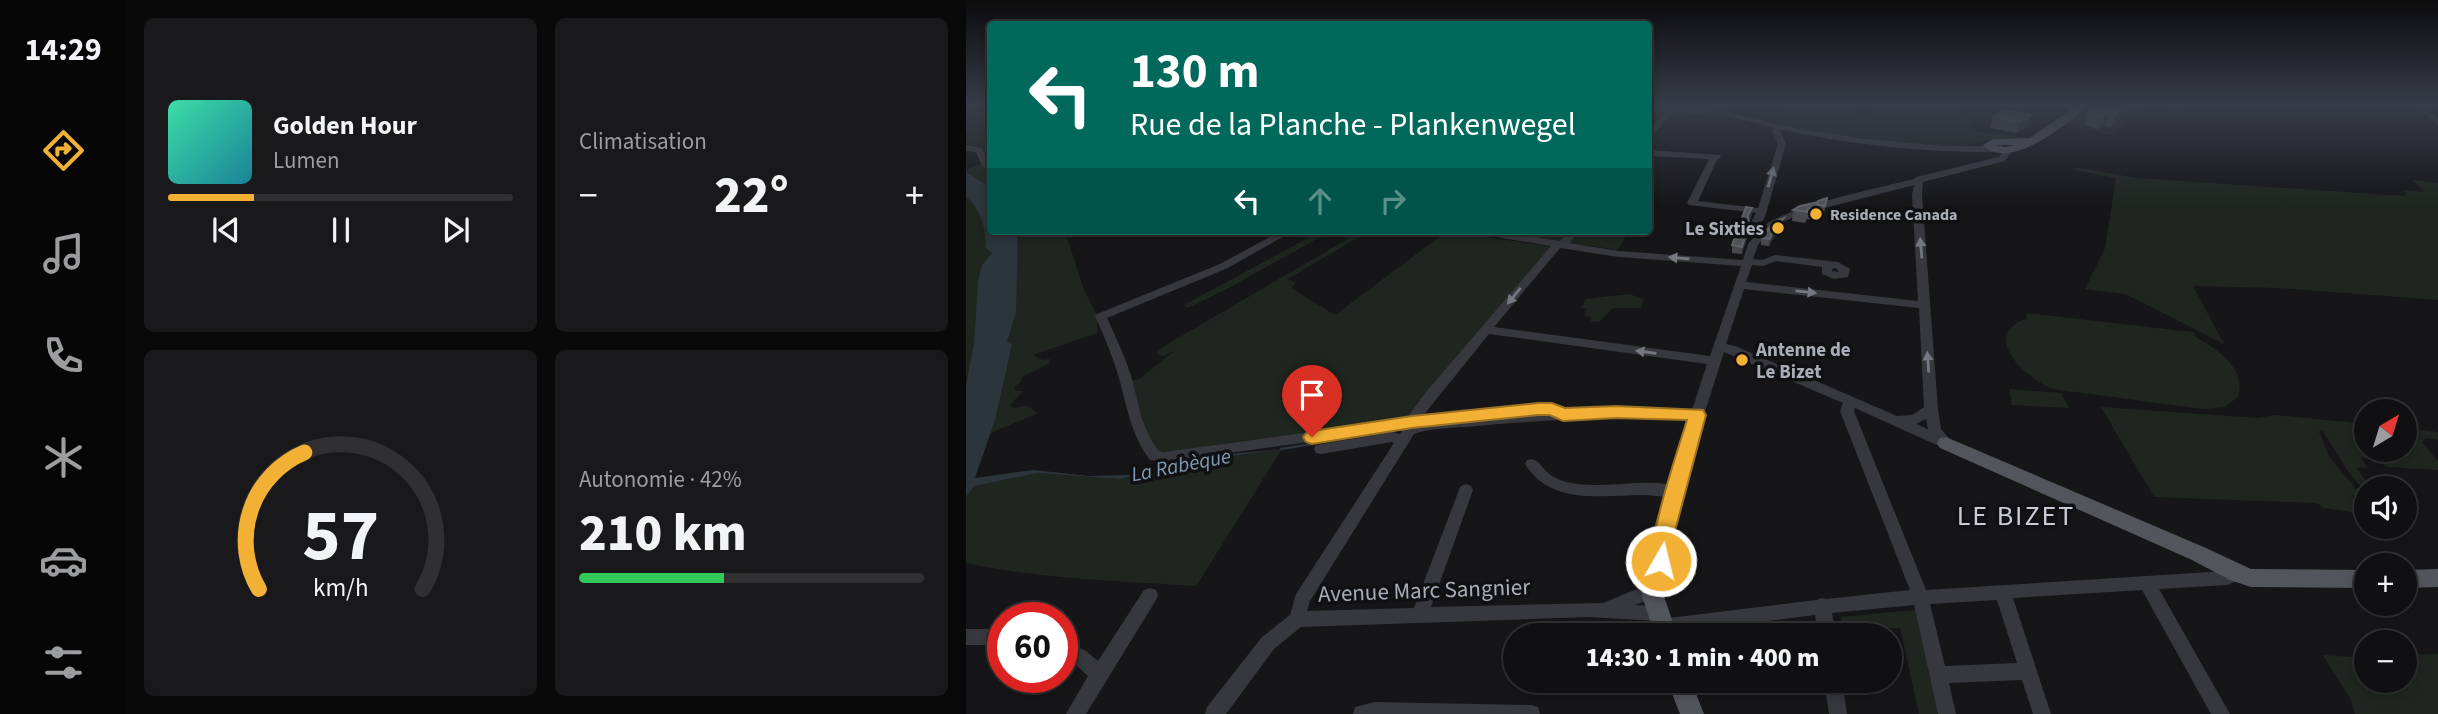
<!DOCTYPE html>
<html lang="fr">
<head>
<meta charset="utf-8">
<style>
	:root { --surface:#101012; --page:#19191b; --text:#f1f3f6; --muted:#9c9d9f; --line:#303032; --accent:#f2b134 }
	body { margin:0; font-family:"Source Sans 3",sans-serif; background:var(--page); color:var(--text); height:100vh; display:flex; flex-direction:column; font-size:26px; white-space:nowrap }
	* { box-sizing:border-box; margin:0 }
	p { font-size:23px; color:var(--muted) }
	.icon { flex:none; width:38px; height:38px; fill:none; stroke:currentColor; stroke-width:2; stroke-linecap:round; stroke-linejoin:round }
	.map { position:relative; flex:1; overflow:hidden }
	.panel { display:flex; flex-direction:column; gap:18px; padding:18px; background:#09090a; width:840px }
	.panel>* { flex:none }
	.banner { position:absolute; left:21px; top:21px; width:665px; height:214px; border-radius:7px; box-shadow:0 4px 10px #0003,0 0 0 2px var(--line); background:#00695c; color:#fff; overflow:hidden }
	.needle { width:46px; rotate:38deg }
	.tools { position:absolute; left:1388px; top:399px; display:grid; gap:14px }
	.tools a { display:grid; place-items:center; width:63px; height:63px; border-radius:50%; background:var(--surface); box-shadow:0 4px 10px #0003,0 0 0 2px var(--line); font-size:35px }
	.speed { position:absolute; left:21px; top:602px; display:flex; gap:14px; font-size:35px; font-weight:700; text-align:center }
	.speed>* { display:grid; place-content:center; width:91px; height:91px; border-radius:50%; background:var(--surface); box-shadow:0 4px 10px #0003,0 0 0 2px var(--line); line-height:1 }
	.speed .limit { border:10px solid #d22; background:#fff; color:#111 }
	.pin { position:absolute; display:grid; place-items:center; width:60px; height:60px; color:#fff; margin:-72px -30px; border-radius:50% 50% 50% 0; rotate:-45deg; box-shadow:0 0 7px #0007 }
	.pin .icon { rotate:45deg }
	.me { position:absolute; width:77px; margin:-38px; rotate:8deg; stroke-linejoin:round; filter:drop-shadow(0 0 5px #0008) }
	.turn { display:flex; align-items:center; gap:24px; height:147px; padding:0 28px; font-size:32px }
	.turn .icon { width:91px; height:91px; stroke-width:2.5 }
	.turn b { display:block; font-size:49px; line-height:60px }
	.lanes { display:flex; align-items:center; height:66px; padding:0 28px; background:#0003; justify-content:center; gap:35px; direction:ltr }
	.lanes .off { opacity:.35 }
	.big { font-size:52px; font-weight:800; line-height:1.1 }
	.panel .tile { flex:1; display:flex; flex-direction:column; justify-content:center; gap:10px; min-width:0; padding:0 24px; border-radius:10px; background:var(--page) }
	.panel .dial { align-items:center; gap:0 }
	.dial svg { height:182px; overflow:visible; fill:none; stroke:var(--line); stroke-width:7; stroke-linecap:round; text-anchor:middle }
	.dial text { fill:var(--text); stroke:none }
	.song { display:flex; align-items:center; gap:21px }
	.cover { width:84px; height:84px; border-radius:10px; background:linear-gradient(135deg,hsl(160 70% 55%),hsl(190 70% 35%)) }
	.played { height:7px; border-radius:4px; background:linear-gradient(90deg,var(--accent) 25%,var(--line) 25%) }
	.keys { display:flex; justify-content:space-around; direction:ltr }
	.heat { display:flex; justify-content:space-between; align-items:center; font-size:38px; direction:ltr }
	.charge { height:10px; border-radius:5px; background:linear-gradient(90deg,#34c759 42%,var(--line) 0) }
	.panel .tiles { flex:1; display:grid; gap:18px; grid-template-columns:repeat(2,1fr) }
	.trip { position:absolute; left:537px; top:623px; width:399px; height:70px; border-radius:35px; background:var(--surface); box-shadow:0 4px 10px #0003,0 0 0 2px var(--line); font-weight:800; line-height:70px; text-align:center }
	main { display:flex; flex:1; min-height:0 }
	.dock { display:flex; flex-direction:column; width:126px; justify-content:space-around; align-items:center; background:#060607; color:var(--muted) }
	.dock .icon { width:49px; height:49px }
	.dock .selected { color:var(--accent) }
	.dock b { font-size:32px; color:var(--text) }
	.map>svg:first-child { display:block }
</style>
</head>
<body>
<main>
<nav class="dock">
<b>14:29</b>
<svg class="icon selected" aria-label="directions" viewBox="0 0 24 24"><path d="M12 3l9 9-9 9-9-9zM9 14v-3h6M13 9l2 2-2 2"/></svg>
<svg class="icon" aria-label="music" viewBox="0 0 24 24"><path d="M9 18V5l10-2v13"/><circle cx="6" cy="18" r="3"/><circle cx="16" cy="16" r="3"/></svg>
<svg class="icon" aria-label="phone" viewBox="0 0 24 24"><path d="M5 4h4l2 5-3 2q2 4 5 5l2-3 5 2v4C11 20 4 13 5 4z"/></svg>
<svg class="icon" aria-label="climate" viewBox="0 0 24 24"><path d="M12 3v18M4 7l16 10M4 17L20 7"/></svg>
<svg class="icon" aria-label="car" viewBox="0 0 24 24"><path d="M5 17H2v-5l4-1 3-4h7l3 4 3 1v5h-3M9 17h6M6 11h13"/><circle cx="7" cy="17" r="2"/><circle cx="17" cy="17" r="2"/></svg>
<svg class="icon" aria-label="filters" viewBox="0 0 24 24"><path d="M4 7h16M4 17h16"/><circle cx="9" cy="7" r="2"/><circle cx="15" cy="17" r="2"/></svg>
</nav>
<section class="panel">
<div class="tiles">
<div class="tile">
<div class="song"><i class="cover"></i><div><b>Golden Hour</b><p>Lumen</p></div></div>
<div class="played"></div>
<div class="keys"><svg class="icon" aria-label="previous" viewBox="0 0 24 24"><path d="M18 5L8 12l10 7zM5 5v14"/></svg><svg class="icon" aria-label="pause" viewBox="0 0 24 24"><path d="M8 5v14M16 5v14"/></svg><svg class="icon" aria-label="next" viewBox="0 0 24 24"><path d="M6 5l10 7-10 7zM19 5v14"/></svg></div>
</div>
<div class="tile"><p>Climatisation</p>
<div class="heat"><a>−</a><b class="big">22°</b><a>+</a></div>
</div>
<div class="tile dial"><svg viewBox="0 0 100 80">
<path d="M14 69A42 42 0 1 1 86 69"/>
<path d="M14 69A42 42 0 0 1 34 9" stroke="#f2b134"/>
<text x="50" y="56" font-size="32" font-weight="700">57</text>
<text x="50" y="72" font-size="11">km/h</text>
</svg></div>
<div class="tile"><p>Autonomie · 42%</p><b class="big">210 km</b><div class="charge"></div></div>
</div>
</section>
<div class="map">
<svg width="1472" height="714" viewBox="0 0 1472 714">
	<rect width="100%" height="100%" fill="#161618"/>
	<path fill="#222225" d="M1125 106H1214L1215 112 1181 108 1146 134 1140 135 1101 123Z"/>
	<g fill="#1e261f">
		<path d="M0 106H24V160L18 149 0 146V137L4 133 0 130Z"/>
		<path d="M818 106H892L893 114 903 115 907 106H996L1006 128 1010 131 1063 138 1026 139 1003 145 980 147 836 131 815 126Z"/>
		<path d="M15 164 24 168V231L51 261 52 231H99L118 290 132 317 131 333 67 355 76 360 84 359V363L56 377 55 382 49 387 50 391H57L44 405 49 408 60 405 72 413 23 434 46 344 41 342 50 313 48 286 0 490V170Z"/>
		<path d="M1113 168 1171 178 1439 196 1438 190 1458 192 1447 180 1472 183V300L1312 288 1227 286 1258 344 1159 294 1119 289 1139 248 1150 178 1105 169Z"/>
		<path d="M355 231H365L259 290 221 308 218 305Z"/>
		<path d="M395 231H403L322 279 330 283 325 288 369 315 481 231 589 247 513 330 438 421C379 430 320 435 261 443 237 447 215 454 191 451L185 444 165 381 173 379 208 351 196 356 190 354 195 348Z"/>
		<path d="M521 231H663L652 250Z"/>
		<path d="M663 294 678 299 675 308H647L633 322 624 321 625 317 618 316 621 309 615 308 620 299Z"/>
		<path d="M1060 313 1227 332C1230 340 1238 341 1244 346 1262 357 1279 375 1272 397L1259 407 1237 409 1086 389C1060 378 1013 336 1061 318Z"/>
		<path d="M1043 389 1095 393 1103 408 1046 405Z"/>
		<path d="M1135 407 1291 418 1310 415 1400 424V450H1438L1439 428 1472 432V440L1460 438 1456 442 1472 461V470L1420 467 1412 459 1395 458 1401 468 1390 467 1405 488H1400V493L1381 470 1357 431 1353 432 1364 458 1394 494 1386 495 1393 513 1357 508 1351 503 1188 497Z"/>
		<path d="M316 449 230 586C154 581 75 579 0 563V497L7 486 72 473 154 479 223 462Z"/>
		<path d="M949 610 972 714H953L934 628 876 629 875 617Z"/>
		<path d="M1472 654V714H1389L1385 700 1357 655 1400 658V681H1438L1439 655Z"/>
	</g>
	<path fill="#2c353c" d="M0 172 24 187V231H52L50 313 41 342 46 344 29 420 9 478 67 470 124 476 163 475 230 457 316 449 223 462 154 479 72 473 8 486 0 497V385L8 345 12 282 16 265 26 253 20 248C20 228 15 210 0 196Z"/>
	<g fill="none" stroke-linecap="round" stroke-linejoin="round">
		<path stroke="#2c353c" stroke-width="2.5" d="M315 449 346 444"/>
		<g fill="#37383d" fill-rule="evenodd">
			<path d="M1449 106H1458L1472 119V125Z"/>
			<path d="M682 107 757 111 832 129 894 138 977 146H1026L1030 149 1026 152C956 152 882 145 813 129L820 144 799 217 794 224 795 229C812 208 917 187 948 179L950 177 1033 157 1040 148H1046L1047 150 1039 161 957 182 956 195 972 409 975 429 987 443 985 447H975L889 408 888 411 960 590 1260 571 1271 567 1277 569 1279 574 1277 579 1261 585 1193 589 1264 714H1245L1176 590 1047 598 1085 714H1067L1056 680 983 683 990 714H972L948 605 866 613 870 635H852L849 615 697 634 691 631 688 626 691 621 622 617 335 627 308 649 260 714H239L241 707 296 637 324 615 330 594 428 443 426 442 355 454 350 453 348 449 350 445 427 432 434 434 437 429 198 462 184 460C165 435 161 407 153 378 147 357 138 336 129 316L131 314 254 264 315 231H327L262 268 141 318C150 338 160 358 166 379 173 404 176 430 193 451L198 452 440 419 460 392 585 246 512 234 507 231H530L594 241 603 231H613L603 243 653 251 777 260 782 244 787 238 784 224 790 213 723 205 721 203 743 159 682 156V150L754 155 755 157 751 160 732 201 792 208 812 144 806 130 809 128 757 115 706 113 682 140V132L698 112 682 111ZM948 185 946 195 952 301 780 282 786 265 797 266 810 261 856 267V274L868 279 882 277 884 269 872 262 809 255 796 260 787 259 792 245 806 227 832 215ZM594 248 653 257 775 266 744 356 528 327ZM870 268 873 272 866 271V269ZM778 289 953 308 958 407 946 415 931 416 769 346 760 344ZM523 334 741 364 726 410C638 406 550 412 462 421L456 417ZM758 352 877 403 874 411 944 590 860 599 856 598 850 600 703 618 704 614 702 609 696 606 668 605 697 596 699 591 697 586 691 584 678 586 637 603 465 607 507 490 505 486 500 484 495 486 493 490 448 608 341 611 344 601 448 434C467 427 491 428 511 426 585 419 658 416 731 420L736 418 738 415ZM960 419 962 429 950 424ZM1031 600 1051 663 979 666 964 604Z"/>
			<path d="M0 145 16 148 24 164V170L16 166 10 152 0 151Z"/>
			<path d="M566 459C574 461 576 468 582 473 590 480 602 483 612 484 646 488 683 477 715 487L717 491 715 495C704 499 689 495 678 495 636 495 585 506 559 464L561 460Z"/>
			<path d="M184 588 190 590 192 595 190 600 120 714H100L122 676 108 663 96 656V639L120 651 132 661 178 590Z"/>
			<rect x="0" y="629" width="37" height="16"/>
			<path d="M858 681H876L881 714H863Z"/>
			<path d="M409 702 565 705 572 707 574 714H387L389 707Z"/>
		</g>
		<g fill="#53555c" fill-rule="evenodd">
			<path d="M1110 106H1122C1101 125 1042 172 1017 145L1027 139 1064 138ZM1029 145H1049L1039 147Z"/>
			<path d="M731 409 737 411 740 415 695 571 698 596 711 635H689L676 596 675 571 722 415 725 411Z"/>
			<path d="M980 437 1240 548 1285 569 1400 570V588L1285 587 1264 580 1226 560 974 448 971 443 974 438Z"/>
			<path d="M1472 569V587L1438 588V570Z"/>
			<path d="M701 681H725L738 714H714Z"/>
		</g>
	</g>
	<g fill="#47494d">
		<path d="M1169 106 1145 127 1138 125 1132 129 1118 125 1122 113Z"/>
		<path d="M1039 110 1062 126 1051 133 1024 128 1027 117Z"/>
		<path d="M861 198 857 218 850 217V215L849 220 841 219 839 223 826 221 827 210Z"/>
		<path d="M786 208V215L783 221V231L776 254 766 253V245Z"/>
		<path d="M818 225 806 240 803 246 795 245V238Z"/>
	</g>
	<g fill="#2f3033">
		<path d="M1159 106H1169L1145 127 1149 115Z"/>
		<path d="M1142 113 1138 125 1132 129 1136 117Z"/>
		<path d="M1065 115 1062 126 1051 133 1054 122Z"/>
		<path d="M786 208V215L782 223V215Z"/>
		<path d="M818 218V225L806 240 803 246 804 239 806 233Z"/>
		<path d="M783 223V231L776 254V247Z"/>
	</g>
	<g fill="#525359" stroke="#5f6168" stroke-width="2">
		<path d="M1129 106H1159L1149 115 1142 113 1136 117 1122 113Z"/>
		<path d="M1039 110 1065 115 1054 122 1027 117Z"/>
		<path d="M861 198 859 206 851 205 852 201Z"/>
		<path d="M852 202 850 209 842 208 841 212 827 210 834 206Z"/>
		<path d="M780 207 786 208 782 215 783 223 776 247 766 245Z"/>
		<path d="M818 218 806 233 804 239 795 238 808 222Z"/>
	</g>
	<defs><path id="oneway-solid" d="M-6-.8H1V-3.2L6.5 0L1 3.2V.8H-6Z" transform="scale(1.75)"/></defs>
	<g fill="#757881">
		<use href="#oneway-solid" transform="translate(805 177) rotate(-74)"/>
		<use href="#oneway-solid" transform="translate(955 248) rotate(-95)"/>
		<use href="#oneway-solid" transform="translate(713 258) rotate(-175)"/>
		<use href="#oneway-solid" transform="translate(840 292) rotate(6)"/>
		<use href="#oneway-solid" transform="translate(548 296) rotate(130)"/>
		<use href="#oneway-solid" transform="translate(680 352) rotate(-172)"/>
		<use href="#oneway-solid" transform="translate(962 362) rotate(-94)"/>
	</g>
	<linearGradient id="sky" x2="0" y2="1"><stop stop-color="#0c0c0d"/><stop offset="0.51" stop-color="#363c48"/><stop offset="1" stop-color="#363c48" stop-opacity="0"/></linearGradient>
	<rect width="1472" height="206" fill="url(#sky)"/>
	<path fill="#f2b134" stroke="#9d7322" stroke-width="2" d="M572 403H586L599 408 650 406 737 410 740 415 709 531 702 567 695 570 688 567C678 547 713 447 721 420L650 418 597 421 584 415H572L446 428 346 444 340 442 337 437 340 433 346 431 446 416Z"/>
	<g fill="#f2b134" stroke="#111113" stroke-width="2.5">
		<circle cx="850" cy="214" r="7"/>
		<circle cx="812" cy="228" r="7"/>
		<circle cx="776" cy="360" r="7"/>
	</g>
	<g text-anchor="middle" stroke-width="7" stroke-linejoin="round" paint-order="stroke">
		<g font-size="16" font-weight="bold" fill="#a8adb8" stroke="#111113" text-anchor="start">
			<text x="864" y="220">Residence Canada</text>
		</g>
		<g font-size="19" font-weight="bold" fill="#a8adb8" stroke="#111113" text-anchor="end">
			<text x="798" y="235">Le Sixties</text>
			<text x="790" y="356" text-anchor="start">Antenne de<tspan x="790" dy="22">Le Bizet</tspan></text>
		</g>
		<g font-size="21" font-style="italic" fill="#7f9bb3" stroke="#111113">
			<text transform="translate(215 465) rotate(-11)" y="7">La Rabèque</text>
		</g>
		<g font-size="23" fill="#a8adb8" stroke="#111113">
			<text transform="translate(458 590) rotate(-2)" y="8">Avenue Marc Sangnier</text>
		</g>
		<g font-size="28" letter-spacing="2" fill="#c9ccd4" stroke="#111113">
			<text x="1050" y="525">LE BIZET</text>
		</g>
	</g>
</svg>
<div class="tools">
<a><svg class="needle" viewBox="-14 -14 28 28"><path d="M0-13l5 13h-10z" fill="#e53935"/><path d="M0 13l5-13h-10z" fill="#9c9d9f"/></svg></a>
<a><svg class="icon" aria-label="sound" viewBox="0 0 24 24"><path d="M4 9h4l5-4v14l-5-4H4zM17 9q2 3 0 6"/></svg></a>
<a>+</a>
<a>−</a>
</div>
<div class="speed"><div class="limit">60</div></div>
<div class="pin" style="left:346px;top:437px;background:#d93025"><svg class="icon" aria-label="arrive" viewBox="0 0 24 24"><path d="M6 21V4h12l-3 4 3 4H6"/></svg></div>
<svg class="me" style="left:695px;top:561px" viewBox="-20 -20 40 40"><circle r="17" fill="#f2b134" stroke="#fff" stroke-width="3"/><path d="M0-11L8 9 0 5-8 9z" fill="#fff"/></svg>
<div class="trip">14:30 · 1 min · 400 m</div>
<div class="banner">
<div class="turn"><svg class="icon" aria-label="left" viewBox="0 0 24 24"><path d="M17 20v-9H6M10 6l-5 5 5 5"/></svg><div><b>130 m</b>Rue de la Planche - Plankenwegel</div></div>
<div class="lanes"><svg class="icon" aria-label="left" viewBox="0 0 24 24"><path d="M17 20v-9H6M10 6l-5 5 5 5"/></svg><svg class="icon off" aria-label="ahead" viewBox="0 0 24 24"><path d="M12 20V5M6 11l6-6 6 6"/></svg><svg class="icon off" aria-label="right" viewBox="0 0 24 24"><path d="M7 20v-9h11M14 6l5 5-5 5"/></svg></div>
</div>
</div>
</main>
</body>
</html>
